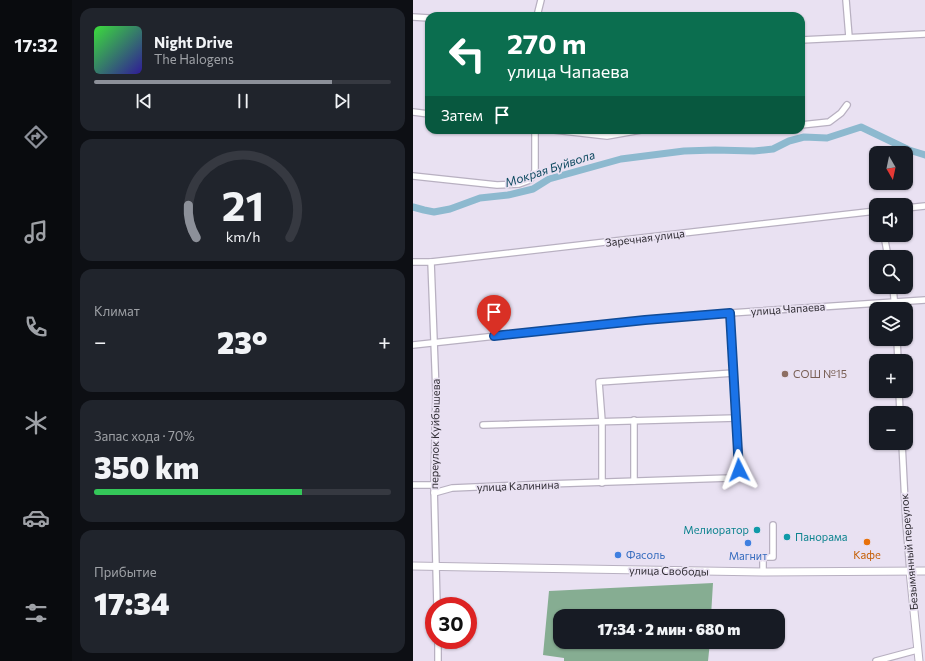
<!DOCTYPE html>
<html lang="ru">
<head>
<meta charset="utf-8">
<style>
	:root { --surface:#171b24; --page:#20242c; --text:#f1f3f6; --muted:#9ea1a6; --line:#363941; --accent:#8c9099 }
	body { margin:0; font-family:Commissioner,sans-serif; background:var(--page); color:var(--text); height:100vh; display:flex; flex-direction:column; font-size:15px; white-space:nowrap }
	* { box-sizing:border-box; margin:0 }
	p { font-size:13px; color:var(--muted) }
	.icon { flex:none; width:22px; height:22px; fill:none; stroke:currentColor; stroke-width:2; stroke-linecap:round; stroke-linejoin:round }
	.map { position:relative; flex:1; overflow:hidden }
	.side { display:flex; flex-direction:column; gap:8px; padding:8px; background:#0d0f14; width:341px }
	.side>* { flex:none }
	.top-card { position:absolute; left:12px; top:12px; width:380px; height:122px; border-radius:12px; box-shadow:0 1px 3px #0004; background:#0b6e4f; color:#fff; overflow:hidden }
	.needle { width:26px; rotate:171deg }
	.controls { position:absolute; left:456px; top:146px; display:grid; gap:8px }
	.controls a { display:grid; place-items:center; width:44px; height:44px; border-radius:8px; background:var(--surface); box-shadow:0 1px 3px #0004; font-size:20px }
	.speed { position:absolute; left:12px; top:597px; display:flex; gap:8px; font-size:20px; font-weight:700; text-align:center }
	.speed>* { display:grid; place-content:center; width:52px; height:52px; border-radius:50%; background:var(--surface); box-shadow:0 1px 3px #0004; line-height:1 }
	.speed .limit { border:6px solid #d22; background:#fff; color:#111 }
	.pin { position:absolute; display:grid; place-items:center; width:34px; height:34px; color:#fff; margin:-41px -17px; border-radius:50% 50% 50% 0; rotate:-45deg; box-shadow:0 0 4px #0007 }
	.pin .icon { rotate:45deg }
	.me { position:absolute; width:44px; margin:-22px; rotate:357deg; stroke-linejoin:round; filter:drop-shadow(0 0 3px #0008) }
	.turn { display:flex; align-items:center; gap:14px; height:84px; padding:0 16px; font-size:18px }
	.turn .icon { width:52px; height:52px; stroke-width:2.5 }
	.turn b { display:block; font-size:28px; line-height:34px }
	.then { display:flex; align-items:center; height:38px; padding:0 16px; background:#0003; gap:8px; font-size:15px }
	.big { font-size:30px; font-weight:800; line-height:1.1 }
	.side .widget { flex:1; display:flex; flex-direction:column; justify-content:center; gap:6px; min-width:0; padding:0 14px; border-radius:12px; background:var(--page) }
	.side .dial { align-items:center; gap:0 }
	.dial svg { height:104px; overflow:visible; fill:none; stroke:var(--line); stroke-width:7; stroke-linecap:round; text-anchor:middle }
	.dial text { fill:var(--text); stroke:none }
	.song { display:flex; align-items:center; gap:12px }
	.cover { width:48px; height:48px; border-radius:6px; background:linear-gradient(135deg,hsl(120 70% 55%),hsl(250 70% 35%)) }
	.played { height:4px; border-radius:2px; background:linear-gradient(90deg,var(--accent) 80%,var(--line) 80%) }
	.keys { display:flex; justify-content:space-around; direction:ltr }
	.heat { display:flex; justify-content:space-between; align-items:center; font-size:22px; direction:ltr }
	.charge { height:6px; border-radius:3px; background:linear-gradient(90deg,#34c759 70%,var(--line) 0) }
	.trip { position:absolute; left:140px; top:609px; width:232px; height:40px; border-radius:12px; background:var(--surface); box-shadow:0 1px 3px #0004; font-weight:800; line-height:40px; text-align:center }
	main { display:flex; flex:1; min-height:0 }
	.tab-bar { display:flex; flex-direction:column; width:72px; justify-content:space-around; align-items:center; background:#090b0e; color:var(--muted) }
	.tab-bar .icon { width:28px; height:28px }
	.tab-bar .on { color:var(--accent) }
	.tab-bar b { font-size:18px; color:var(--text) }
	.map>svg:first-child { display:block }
</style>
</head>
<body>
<main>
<nav class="tab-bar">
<b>17:32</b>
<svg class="icon on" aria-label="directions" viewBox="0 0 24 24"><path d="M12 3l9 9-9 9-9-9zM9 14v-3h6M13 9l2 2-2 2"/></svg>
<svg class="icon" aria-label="music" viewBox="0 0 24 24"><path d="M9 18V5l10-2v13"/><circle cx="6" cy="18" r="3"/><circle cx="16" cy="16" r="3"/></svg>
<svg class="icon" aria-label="phone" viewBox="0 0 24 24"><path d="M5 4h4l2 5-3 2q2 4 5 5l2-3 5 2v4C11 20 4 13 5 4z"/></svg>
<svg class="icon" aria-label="climate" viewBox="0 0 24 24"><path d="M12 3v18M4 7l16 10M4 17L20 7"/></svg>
<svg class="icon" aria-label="car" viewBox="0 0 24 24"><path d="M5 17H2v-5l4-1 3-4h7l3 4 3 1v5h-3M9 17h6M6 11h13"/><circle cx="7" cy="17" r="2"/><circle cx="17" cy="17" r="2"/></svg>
<svg class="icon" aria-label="filters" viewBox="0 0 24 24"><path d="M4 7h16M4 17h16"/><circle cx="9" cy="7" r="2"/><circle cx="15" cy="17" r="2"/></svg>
</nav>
<section class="side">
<div class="widget">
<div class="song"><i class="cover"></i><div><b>Night Drive</b><p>The Halogens</p></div></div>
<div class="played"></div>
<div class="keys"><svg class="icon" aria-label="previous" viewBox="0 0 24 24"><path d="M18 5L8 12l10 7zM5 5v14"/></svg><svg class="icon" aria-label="pause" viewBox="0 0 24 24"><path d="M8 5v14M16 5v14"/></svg><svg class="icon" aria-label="next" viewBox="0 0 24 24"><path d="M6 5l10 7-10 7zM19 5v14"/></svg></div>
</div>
<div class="widget dial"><svg viewBox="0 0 100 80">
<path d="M14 69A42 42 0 1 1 86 69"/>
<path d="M14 69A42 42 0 0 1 8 44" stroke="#8c9099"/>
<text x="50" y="56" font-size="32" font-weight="700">21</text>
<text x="50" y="72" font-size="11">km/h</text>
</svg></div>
<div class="widget"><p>Климат</p>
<div class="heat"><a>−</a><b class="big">23°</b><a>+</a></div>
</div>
<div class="widget"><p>Запас хода · 70%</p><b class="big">350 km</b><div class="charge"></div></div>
<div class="widget"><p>Прибытие</p><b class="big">17:34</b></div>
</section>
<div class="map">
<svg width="512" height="661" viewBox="0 0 512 661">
	<rect width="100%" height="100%" fill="#e9e1f2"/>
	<path fill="#86ad92" d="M300 583 298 616H147V642H297L295 661H151V658L130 655 136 591Z"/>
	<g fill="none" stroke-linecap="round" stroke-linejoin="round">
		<path stroke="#8db9cf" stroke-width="7" d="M0 207 11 210 21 212 37 209 67 198 95 195 120 189 136 179 208 159 271 151 302 150 341 151 360 149 376 141 391 137 414 138 448 127 496 150 512 155"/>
		<g stroke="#b8b0c1" stroke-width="8">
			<g id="minor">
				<path d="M433 0 436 37"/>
				<path d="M124 16 128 0"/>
				<path d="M0 17 16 18"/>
				<path d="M388 40 512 34"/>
				<path d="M0 112 16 114"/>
				<path d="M388 125 416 122 428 113 434 105"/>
				<path d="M141 130 194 136 228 130"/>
				<path d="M0 176 84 185 106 184 117 180 122 171V130"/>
				<path d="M493 208 512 206"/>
				<path d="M471 235 475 257"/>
				<path d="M0 262H18L463 211"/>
				<path d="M18 262 23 393 21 485 24 606"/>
				<path d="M480 287 482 309"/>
				<path d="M484 339 485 361"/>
				<path d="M0 345 232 320 317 313 512 300"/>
				<path d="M486 391 487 413"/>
				<path d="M221 420V481"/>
				<path d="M70 425 324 418"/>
				<path d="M489 443 493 523 497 571"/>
				<path d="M189 483V421L186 382 321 373"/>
				<path d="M0 485H21"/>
				<path d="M21 493 39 488 134 484 317 478 326 470 317 313"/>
				<path d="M350 572V557H360V525"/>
				<path d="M25 640V661"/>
				<path d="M463 661 504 650"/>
			</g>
		</g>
		<g stroke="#b8b0c1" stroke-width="9">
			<g id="major">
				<path d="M0 566 350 572 512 571"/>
				<path d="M497 571 506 661"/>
			</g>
		</g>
		<use href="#minor" stroke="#fff" stroke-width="5.5"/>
		<use href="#major" stroke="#fff" stroke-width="7"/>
	</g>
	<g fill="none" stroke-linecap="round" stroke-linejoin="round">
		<g stroke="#114b97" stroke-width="10">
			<path id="route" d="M81 336 232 320 317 313 326 470"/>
		</g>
		<use href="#route" stroke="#1a73e8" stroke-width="7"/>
	</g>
	<circle fill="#8d6e63" stroke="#e9e1f2" stroke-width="1.5" cx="372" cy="374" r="4"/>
	<g fill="#0f9aa8" stroke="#e9e1f2" stroke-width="1.5">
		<circle cx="344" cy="530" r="4"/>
		<circle cx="374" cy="537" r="4"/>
	</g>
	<circle fill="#e8710a" stroke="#e9e1f2" stroke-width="1.5" cx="454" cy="542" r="4"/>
	<g fill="#3f7fe0" stroke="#e9e1f2" stroke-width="1.5">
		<circle cx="335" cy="543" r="4"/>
		<circle cx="205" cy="555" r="4"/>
	</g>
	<g text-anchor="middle" stroke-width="3.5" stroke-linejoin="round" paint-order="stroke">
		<g font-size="11" fill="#302d34" stroke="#e9e1f2">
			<text transform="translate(232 238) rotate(-7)" y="4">Заречная улица</text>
			<text transform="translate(375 309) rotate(-4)" y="4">улица Чапаева</text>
			<text transform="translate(22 434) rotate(-89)" y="4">переулок Куйбышева</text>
			<text transform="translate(105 486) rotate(-2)" y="4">улица Калинина</text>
			<text transform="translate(496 552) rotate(-95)" y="4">Безымянный переулок</text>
			<text transform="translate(256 571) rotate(1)" y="4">улица Свободы</text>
		</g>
		<g font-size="11" fill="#785e54" stroke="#e9e1f2" text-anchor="start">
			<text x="380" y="378">СОШ №15</text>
		</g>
		<g font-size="11" fill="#0d838f" stroke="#e9e1f2" text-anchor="end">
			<text x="336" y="534">Мелиоратор</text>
			<text x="382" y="541" text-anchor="start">Панорама</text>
		</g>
		<g font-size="11" fill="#366cbe" stroke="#e9e1f2" text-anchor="start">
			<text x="213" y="559">Фасоль</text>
			<text x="335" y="560" text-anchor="middle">Магнит</text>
		</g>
		<g font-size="11" fill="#c56008" stroke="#e9e1f2">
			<text x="454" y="559">Кафе</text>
		</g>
		<g font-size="12" font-style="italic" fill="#0c485f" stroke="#e9e1f2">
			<text transform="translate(137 169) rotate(-18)" y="4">Мокрая Буйвола</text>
		</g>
	</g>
</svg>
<div class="controls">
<a><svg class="needle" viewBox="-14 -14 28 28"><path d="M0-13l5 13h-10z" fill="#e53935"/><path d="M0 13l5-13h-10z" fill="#9ea1a6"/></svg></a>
<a><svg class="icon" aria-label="sound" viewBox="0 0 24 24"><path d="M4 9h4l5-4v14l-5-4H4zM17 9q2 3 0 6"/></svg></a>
<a><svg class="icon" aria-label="search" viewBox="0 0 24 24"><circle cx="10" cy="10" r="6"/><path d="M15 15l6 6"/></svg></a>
<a><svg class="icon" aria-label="layers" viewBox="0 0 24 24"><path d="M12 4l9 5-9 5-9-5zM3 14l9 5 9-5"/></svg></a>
<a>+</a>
<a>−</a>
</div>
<div class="speed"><div class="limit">30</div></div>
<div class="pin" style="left:81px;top:336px;background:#d93025"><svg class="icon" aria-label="arrive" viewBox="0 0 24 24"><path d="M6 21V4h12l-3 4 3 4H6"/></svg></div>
<svg class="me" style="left:326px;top:470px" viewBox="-20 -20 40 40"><path d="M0-17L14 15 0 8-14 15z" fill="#1a73e8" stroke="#fff" stroke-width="4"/></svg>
<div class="trip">17:34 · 2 мин · 680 m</div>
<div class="top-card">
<div class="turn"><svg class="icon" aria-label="left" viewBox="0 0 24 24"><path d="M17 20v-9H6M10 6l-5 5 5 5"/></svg><div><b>270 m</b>улица Чапаева</div></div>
<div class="then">Затем<svg class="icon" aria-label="arrive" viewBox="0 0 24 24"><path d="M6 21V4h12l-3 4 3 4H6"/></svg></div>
</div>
</div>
</main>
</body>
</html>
